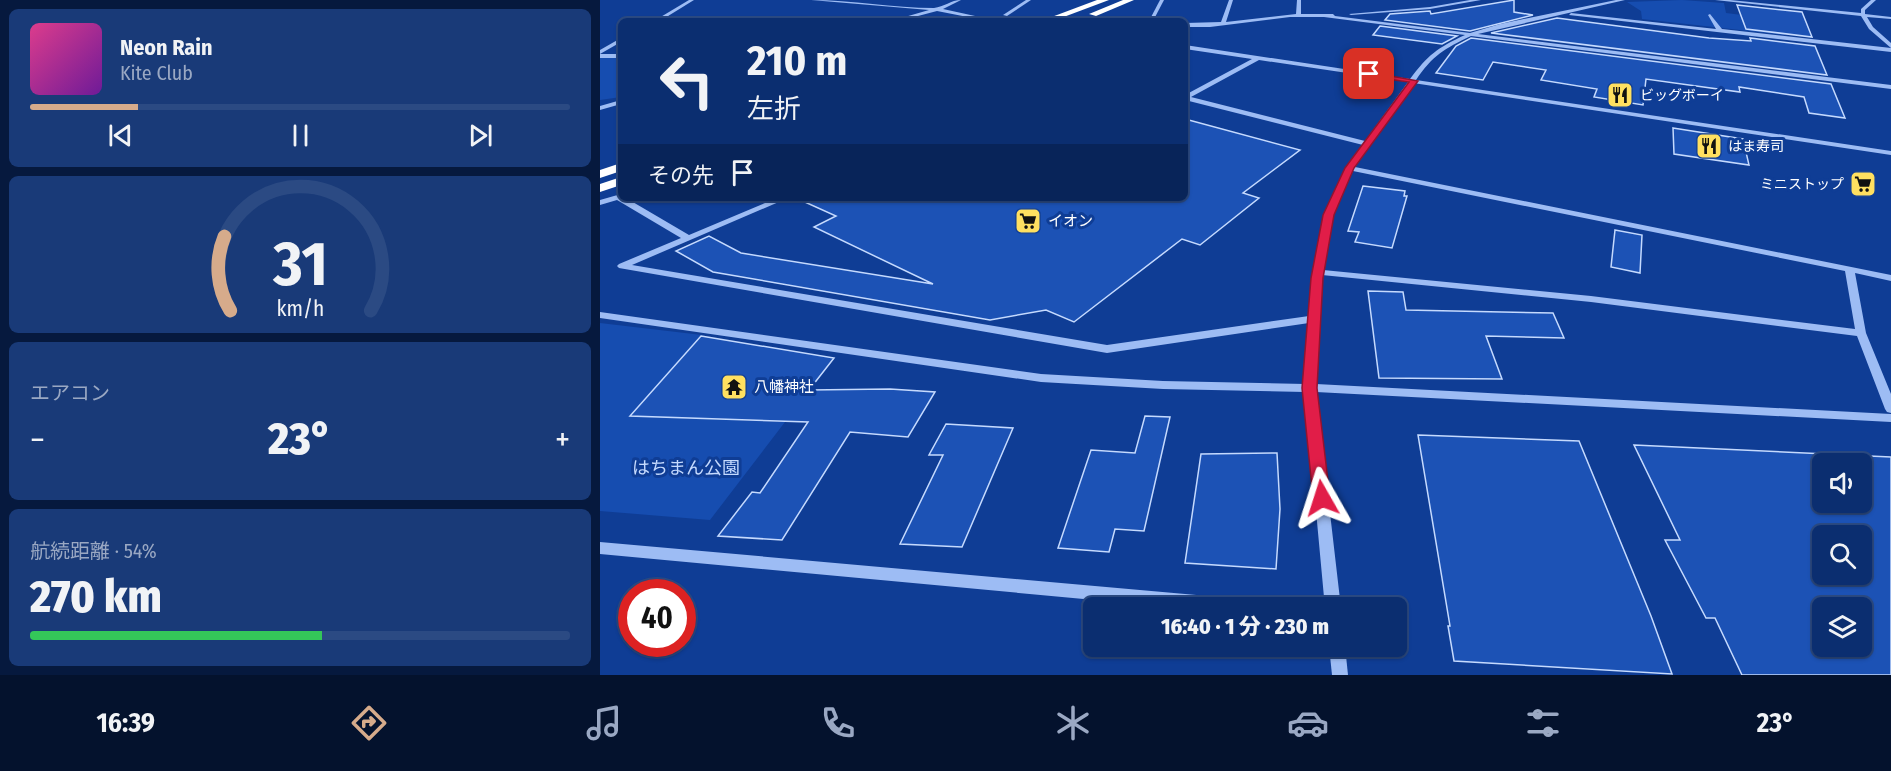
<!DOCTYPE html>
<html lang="ja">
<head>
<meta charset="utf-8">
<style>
	:root { --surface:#0b2e70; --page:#193a78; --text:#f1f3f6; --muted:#9aa8c3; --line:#2b4a83; --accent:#d6ab8b }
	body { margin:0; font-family:"Fira Sans Condensed","Noto Sans JP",sans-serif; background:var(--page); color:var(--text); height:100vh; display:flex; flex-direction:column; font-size:22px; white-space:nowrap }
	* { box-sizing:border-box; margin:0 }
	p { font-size:20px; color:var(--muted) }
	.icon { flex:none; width:33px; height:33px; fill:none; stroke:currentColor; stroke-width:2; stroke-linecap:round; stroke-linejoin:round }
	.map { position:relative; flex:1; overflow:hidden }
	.side { display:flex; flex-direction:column; gap:9px; padding:9px; background:#06193e; width:600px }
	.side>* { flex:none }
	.top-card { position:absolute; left:18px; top:18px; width:570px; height:183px; border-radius:9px; box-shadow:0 2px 4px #0004,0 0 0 2px var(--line); background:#0b2e70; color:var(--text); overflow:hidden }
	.buttons { position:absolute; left:1212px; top:453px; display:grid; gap:12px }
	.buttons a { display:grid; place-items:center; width:60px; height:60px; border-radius:9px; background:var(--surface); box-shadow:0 2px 4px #0004,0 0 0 2px var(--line); font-size:30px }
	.speed { position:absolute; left:18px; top:579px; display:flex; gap:12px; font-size:30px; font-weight:700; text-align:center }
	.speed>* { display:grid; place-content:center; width:78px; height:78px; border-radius:50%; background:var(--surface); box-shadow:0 2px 4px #0004,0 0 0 2px var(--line); line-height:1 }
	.speed .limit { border:9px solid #d22; background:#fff; color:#111 }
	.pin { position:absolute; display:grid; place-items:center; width:51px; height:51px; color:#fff; margin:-26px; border-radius:12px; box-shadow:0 3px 9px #0006 }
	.me { position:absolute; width:66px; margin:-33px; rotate:354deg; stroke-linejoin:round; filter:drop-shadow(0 0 4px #0008) }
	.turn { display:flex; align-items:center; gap:21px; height:126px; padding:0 30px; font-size:27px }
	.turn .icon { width:78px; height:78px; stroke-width:2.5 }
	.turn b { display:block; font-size:42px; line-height:51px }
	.then { display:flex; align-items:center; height:57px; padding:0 30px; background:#0003; gap:12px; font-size:22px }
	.big { font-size:45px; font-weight:800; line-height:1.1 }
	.side .card { flex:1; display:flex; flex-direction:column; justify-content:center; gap:9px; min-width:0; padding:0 21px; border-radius:9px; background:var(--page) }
	.side .dial { align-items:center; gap:0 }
	.dial svg { height:156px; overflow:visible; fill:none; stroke:var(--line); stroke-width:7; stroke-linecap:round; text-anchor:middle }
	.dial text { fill:var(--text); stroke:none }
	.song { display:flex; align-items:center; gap:18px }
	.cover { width:72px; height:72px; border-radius:9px; background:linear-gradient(135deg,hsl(330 70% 55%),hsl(280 70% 35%)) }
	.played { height:6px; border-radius:3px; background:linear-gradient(90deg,var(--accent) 20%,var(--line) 20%) }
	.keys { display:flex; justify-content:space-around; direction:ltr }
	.heat { display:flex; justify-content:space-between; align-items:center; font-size:33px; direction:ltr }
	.charge { height:9px; border-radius:4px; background:linear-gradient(90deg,#34c759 54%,var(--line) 0) }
	.trip { position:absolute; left:483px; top:597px; width:324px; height:60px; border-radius:9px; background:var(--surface); box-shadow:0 2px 4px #0004,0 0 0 2px var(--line); font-weight:800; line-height:60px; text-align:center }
	.tab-bar { display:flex; height:96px; justify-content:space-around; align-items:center; background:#04122d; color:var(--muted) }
	.tab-bar .icon { width:42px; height:42px }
	.tab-bar .on { color:var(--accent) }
	.tab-bar b { font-size:27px; color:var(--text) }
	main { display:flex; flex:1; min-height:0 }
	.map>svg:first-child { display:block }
</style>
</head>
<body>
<main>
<section class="side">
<div class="card">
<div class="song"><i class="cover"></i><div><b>Neon Rain</b><p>Kite Club</p></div></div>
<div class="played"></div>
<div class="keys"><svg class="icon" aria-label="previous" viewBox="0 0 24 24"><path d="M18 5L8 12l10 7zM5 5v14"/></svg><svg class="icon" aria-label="pause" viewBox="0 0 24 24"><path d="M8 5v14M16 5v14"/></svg><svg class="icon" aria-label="next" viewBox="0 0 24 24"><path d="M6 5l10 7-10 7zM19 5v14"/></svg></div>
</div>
<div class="card dial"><svg viewBox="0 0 100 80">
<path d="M14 69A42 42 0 1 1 86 69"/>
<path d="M14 69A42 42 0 0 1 11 31" stroke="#d6ab8b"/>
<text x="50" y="56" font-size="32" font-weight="700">31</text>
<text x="50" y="72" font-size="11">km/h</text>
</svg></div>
<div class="card"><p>エアコン</p>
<div class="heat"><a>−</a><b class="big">23°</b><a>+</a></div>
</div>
<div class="card"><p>航続距離 · 54%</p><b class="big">270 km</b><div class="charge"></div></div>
</section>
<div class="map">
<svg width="1291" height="675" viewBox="0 0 1291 675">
	<rect width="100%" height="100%" fill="#0f3d95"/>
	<g fill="#164db0">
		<path d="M1082 0 1124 3 1126 13 1181 20 1185 35 1042 19 1041 11 1027 2Z"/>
		<path d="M0 57H21V97L0 100Z"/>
		<path d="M0 323 102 335 30 416 185 422 110 520 0 511Z"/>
	</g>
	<g fill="#1c52b5" stroke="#c5dafe" stroke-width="1.5" fill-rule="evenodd">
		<path d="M914 0V12L933 15 870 31 785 20 790 14 830 11 831 14Z"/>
		<path d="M1137 5 1202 12 1212 37 1146 29Z"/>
		<path d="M957 18 1109 38 1151 41 1150 38 1215 46 1227 75 891 33Z"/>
		<path d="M780 26 857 36 842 44 773 35Z"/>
		<path d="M871 38 1231 84 1245 118 1209 113 1204 97 1139 87 1140 92 1046 79 1043 105 994 97 997 89 941 80 946 70 893 62 883 80 836 73 856 46Z"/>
		<path d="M585 119 700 150 643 193 659 198 600 245 582 239 474 322 446 310 390 320 113 272 76 251 109 236 141 253 333 284 214 227 236 216 196 198H585Z"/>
		<path d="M1073 128 1143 139 1149 165 1074 154Z"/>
		<path d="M763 186 805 191 804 196H807L792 248 755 242 759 232 748 231Z"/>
		<path d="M1015 230 1042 235 1040 273 1011 267Z"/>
		<path d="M768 291 803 292 806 310 953 313 964 338 886 336 902 379 779 378Z"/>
		<path d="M101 336 234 358 209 390 290 389 335 392 308 437 250 432 182 540 118 536 152 492 160 493 208 422 30 416Z"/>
		<path d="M545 416 570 417 544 531 515 529 509 552 458 548 491 450 535 453Z"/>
		<path d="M346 424 413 428 362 547 300 544 343 455H329Z"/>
		<path d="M818 435 979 441 1051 616 1072 674 854 661 848 626H850Z"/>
		<path d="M1034 445 1291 457V675H1142L1115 618H1106L1065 540H1080ZM1222 464H1262V502H1222ZM1222 536H1262V574H1222ZM1222 608H1262V646H1222Z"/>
		<path d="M677 453 680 509 676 569 585 563 601 454Z"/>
	</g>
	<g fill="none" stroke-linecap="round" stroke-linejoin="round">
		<g fill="#9dbcf4" fill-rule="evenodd">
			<path d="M89 0H94L60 21H54Z"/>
			<path d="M211 0C252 0 293 8 334 8 344 7 351 0 361 0L343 9 398 21H388L337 11 299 21H291L329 10Z"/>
			<path d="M426 0H431L407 16 403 15Z"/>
			<path d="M560 0H564L553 21H549Z"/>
			<path d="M629 0H633L626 22 696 14 697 0H701V14H733L735 16 870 33 900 24 1016 0H1025L878 34 1291 85V89L871 36C844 49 833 55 816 80L1291 151V155L813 83 755 167 1291 275V281L1255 273 1266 333 1291 394V413L1287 412 1285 409 1257 336 991 302 722 275 716 384 1291 414V422L716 392 741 608H725L705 392 563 389 441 382 0 318V312L441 374 563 381 705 384 709 323 507 353 19 268 17 266 19 264 81 238 17 200 0 205V200L21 194V198H26L89 235 177 198H188L32 265 507 345 709 316 712 278 724 215 746 168 763 145 585 100V95L652 59 585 49V45L810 79C828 55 837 48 865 35L724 17H690L610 27H585V23L621 22ZM659 60 808 82 765 141 591 97ZM753 171 1245 271 1255 329 991 296 723 270 732 215Z"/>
			<path d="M870 0H881L830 9 751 15 749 14 830 7Z"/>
			<path d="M1115 0H1130L1261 13V9L1271 0H1276L1265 10V14L1291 17V19L1267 17 1273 27 1291 43V48L1269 29 1261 16Z"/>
			<path d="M971 13 1116 29 1108 15 1110 14 1122 29 1291 48V52L969 15Z"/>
			<path d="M21 38V42L0 54V50Z"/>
			<rect x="0" y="54" width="21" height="4"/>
			<path d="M21 100V104L0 110V106Z"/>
			<path d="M0 542 664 601 669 603 671 608H581L0 554Z"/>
			<path d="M729 646H745L748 675H732Z"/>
		</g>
		<g fill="#fff" fill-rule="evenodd">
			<path d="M497 0H509L453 21H441Z"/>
			<path d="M523 0H534L496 16 489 14Z"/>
			<path d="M21 163V171L0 178V170Z"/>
			<path d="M21 177V185L0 192V184Z"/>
		</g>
	</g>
	<path fill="#e11d48" stroke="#92132f" stroke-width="1.5" d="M769 72 818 81 754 168 734 215 723 278 717 388 730 498 728 503 722 505 715 503 713 498 702 388 711 278 723 215 745 168 809 82 766 76V72Z"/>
	<defs>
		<g id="restaurant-square" transform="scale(1.35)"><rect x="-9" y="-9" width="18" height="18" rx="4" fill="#ffe060" stroke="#0f3d95"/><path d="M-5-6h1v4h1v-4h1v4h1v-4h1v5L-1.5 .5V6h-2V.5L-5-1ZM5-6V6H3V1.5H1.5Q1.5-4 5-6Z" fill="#111"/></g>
		<g id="supermarket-square" transform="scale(1.35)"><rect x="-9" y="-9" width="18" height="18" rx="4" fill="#ffe060" stroke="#0f3d95"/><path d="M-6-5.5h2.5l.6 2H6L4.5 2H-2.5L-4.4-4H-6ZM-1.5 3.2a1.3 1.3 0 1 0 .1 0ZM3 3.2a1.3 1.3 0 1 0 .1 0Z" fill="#111"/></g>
		<g id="temple-square" transform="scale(1.35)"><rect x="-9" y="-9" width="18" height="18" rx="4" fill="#ffe060" stroke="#0f3d95"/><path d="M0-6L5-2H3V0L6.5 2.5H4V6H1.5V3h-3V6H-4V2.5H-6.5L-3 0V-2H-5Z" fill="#111"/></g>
	</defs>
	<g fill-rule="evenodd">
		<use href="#restaurant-square" x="1020" y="95"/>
		<use href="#restaurant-square" x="1109" y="146"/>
		<use href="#supermarket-square" x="1263" y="184"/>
		<use href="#supermarket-square" x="428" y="221"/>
		<use href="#temple-square" x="134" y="387"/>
	</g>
	<g text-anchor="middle" stroke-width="6" stroke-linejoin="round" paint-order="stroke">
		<g font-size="14" fill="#fff" stroke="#0f3d95" text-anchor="start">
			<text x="1040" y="100">ビッグボーイ</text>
			<text x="1128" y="151">はま寿司</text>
			<text x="1244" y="189" text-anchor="end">ミニストップ</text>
		</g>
		<g font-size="15" fill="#fff" stroke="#0f3d95" text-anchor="start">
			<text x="448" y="226">イオン</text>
			<text x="154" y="392">八幡神社</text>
		</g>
		<g font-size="18" fill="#c5dafe" stroke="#0f3d95">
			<text x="86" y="474">はちまん公園</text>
		</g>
	</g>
</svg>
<div class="buttons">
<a><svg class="icon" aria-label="sound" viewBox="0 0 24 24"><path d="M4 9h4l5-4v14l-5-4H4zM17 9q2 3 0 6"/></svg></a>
<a><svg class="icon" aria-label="search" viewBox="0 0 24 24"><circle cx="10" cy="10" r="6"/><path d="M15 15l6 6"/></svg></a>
<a><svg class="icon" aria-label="layers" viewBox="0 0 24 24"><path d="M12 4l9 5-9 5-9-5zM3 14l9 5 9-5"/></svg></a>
</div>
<div class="speed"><div class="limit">40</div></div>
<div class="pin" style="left:769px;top:74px;background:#d93025"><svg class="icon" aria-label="arrive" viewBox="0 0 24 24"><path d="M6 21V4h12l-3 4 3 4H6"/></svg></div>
<svg class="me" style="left:722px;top:498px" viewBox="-20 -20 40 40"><path d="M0-17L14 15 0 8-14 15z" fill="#e11d48" stroke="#fff" stroke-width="4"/></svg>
<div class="trip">16:40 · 1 分 · 230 m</div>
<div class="top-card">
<div class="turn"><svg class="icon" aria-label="left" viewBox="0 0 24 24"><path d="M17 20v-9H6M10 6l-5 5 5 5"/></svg><div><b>210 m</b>左折</div></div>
<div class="then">その先<svg class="icon" aria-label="arrive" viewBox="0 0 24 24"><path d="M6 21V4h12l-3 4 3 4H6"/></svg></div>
</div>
</div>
</main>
<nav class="tab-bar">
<b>16:39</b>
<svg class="icon on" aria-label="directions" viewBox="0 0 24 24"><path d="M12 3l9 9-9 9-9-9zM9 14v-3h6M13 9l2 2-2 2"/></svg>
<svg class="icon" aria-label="music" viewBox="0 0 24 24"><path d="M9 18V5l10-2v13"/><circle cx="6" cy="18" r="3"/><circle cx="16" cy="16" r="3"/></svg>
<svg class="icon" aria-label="phone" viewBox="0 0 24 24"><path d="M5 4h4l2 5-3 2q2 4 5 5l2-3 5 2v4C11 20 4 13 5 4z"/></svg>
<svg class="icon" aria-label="climate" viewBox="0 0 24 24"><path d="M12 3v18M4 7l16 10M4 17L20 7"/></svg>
<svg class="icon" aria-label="car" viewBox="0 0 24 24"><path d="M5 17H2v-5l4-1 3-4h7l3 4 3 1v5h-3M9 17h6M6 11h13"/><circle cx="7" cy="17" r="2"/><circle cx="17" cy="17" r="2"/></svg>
<svg class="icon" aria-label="filters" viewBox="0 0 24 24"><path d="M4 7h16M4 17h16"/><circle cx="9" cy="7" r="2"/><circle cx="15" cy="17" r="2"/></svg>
<b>23°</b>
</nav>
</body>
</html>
